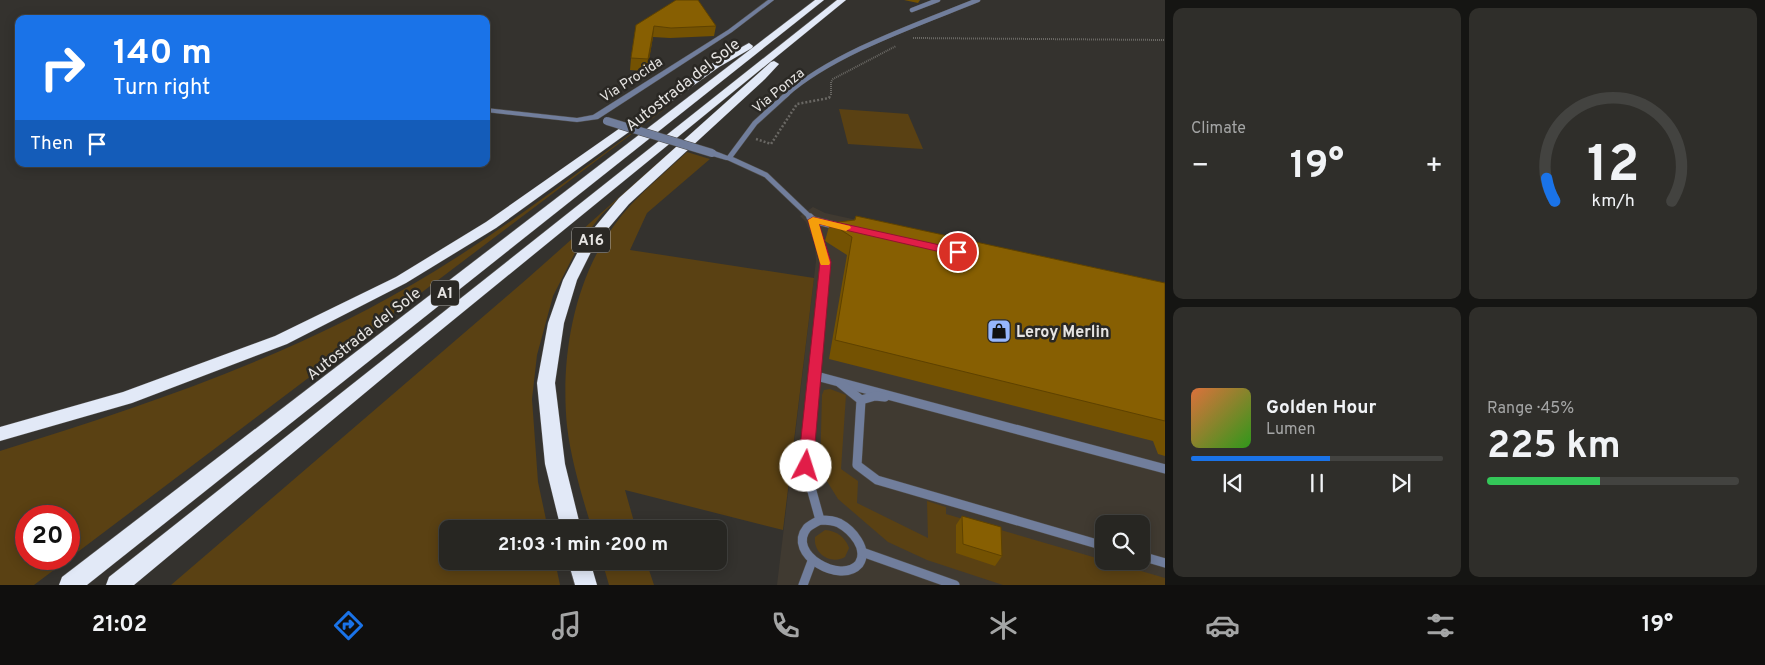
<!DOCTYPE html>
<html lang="en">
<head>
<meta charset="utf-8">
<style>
	:root { --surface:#272622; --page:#2f2e2a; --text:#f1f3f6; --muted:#a4a5a5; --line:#434340; --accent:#1a73e8 }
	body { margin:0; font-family:Overpass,sans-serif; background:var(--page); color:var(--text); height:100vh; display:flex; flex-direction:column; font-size:19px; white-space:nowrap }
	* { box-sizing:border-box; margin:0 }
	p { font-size:16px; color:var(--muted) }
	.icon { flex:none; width:28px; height:28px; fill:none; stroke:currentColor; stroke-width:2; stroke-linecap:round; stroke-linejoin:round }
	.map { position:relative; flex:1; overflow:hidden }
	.panel { display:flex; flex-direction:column; gap:8px; padding:8px; background:#151513; width:600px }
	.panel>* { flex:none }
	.guide { position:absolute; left:15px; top:15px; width:475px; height:152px; border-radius:10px; box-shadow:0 2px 12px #0003,0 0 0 1px var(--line); background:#1a73e8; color:#fff; overflow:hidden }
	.buttons { position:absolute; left:1095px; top:515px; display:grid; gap:10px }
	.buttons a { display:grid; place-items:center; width:55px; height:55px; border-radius:10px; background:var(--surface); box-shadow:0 2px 12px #0003,0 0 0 1px var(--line); font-size:25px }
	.speed { position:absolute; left:15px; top:505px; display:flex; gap:10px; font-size:25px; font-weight:700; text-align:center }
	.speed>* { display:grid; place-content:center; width:65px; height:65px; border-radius:50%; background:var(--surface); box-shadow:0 2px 12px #0003,0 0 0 1px var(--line); line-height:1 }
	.speed .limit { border:8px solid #d22; background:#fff; color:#111 }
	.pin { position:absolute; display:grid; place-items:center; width:42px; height:42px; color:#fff; margin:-21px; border:2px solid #fff; border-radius:50%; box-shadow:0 1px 5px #0007 }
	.me { position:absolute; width:55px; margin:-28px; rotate:5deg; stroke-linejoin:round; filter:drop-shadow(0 0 4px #0008) }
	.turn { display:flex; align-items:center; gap:18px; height:105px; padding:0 15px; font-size:22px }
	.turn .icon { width:65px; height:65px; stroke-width:2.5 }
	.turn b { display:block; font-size:35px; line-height:42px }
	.then { display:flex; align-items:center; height:48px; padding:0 15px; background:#0003; gap:10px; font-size:19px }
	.big { font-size:38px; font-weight:700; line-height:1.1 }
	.panel .tile { flex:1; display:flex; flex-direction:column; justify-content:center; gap:8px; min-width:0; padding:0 18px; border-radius:10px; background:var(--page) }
	.panel .dial { align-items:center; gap:0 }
	.dial svg { height:130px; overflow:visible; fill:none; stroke:var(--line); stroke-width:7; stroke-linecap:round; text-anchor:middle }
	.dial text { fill:var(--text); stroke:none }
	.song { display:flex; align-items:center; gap:15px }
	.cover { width:60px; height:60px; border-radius:8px; background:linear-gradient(135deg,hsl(20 70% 55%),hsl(110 70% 35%)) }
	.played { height:5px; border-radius:2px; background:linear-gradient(90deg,var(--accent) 55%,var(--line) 55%) }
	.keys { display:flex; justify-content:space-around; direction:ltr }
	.heat { display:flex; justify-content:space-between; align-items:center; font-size:28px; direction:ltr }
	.charge { height:8px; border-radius:4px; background:linear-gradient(90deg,#34c759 45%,var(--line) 0) }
	.panel .tiles { flex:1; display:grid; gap:8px; grid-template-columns:repeat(2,1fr) }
	.trip { position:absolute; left:439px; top:520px; width:288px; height:50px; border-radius:10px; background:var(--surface); box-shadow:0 2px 12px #0003,0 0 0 1px var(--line); font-weight:700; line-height:50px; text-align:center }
	.menu { display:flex; height:80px; justify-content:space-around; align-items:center; background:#100f0e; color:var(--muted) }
	.menu .icon { width:35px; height:35px }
	.menu .selected { color:var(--accent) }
	.menu b { font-size:22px; color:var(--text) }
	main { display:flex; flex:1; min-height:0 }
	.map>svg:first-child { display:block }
</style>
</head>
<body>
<main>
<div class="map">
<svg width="1165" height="585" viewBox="0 0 1165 585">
	<rect width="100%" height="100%" fill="#34322e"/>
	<path fill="#403a31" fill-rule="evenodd" d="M813 207 825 213 1165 288V585H777L816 261 815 245 806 222 800 216ZM1104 524H1141V561H1104Z"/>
	<g fill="#5a4113" fill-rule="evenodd">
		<path d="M674 102 34 585H0V451C150 404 300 354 435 271 518 220 595 159 674 102ZM26 516H69V559H26Z"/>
		<path d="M839 109 908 114 923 149 848 144Z"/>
		<path d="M698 127 602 214 580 243 553 296 537 355 532 399 538 482 548 529H448V561H555L560 585H171L528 278Z"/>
		<path d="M687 152 710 159 647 213 630 250 814 278 783 530 625 490 636 529H592C582 496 571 460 567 426 560 354 575 272 622 215 641 192 666 172 687 152Z"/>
		<path d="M830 389 846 395 841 469 858 481 857 503 928 538 927 501 946 507V514L1165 578V585H1003L927 560 888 542 838 499 820 470 822 395 824 390Z"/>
		<path d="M825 530C837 531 845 537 849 548L845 557C831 565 813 554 815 537Z"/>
		<path d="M602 561H646L654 585H609Z"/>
	</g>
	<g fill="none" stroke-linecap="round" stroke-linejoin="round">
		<g stroke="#504e4b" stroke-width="5">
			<g id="lane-far3">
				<path d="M912 10 938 0"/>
				<path d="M786 95C833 53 919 24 978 0"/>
			</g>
		</g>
		<g stroke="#504e4b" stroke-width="6">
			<path id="lane-far2" d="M787 94 755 123 729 158 766 175 811 218"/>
		</g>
		<g stroke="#504e4b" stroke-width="8">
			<g id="lane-far1">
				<path d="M810 217 813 220 825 261 814 378"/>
				<path d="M813 220 837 226"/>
				<path d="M814 375 825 378"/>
			</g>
		</g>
		<g stroke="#504e4b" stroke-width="10">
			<g id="lane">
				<path d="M814 377 805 466 820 520"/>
				<path d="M820 377 1165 469"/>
				<path d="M840 383 861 400 857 465 877 480 1104 546"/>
				<path d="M861 400 875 396 885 397"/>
				<path d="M820 520C826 520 833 520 839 523 852 530 869 549 859 564 841 585 786 554 807 528 810 525 816 522 820 520Z"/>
				<path d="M862 552 955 585"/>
				<path d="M1141 556 1165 563"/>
				<path d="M803 585 812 561"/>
			</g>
		</g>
		<g stroke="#504e4b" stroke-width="1">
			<g id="street">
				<path d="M768 0H774L732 32 598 119 577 122 486 112V108L577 118 593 115 728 30Z"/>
				<path d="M709 151H715L733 158 729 160H726L709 155Z"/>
			</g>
		</g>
		<g stroke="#504e4b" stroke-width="1">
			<g id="highway">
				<path d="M815 0H824L87 585H59L62 577Z"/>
				<path d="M837 0H846L419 348 134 585H106L109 577Z"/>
				<path d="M749 43 753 46 752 48 719 67 496 228 406 283 287 344 132 403 0 441V427L123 392 275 336 396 277 486 222 713 63Z"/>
				<path d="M774 61 779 64 765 79 629 204 595 244 577 280 564 323 555 383 565 464 581 529H561L545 464 537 383 548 323 563 280 584 240 619 198 771 62Z"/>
				<path d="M568 561H590L597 585H575Z"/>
			</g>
		</g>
		<g stroke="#6a6864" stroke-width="2" stroke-dasharray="1 1" stroke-linecap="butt">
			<path d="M913 38 1165 40"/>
			<path d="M831 95V82L833 79 896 46"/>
		</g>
		<path stroke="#6a6864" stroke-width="2.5" stroke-dasharray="2 2" stroke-linecap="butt" d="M756 139 771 144 797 104 829 98 831 94"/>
		<use href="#lane-far3" stroke="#717e9c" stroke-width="4.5"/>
		<use href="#lane-far2" stroke="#717e9c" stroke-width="5"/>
		<use href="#lane-far1" stroke="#717e9c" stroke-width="7"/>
		<use href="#lane" stroke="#717e9c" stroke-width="9"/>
		<use href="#street" fill="#717e9c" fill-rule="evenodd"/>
		<use href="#highway" fill="#e2e9f7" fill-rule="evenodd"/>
		<g stroke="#504e4b" stroke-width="9" stroke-linecap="butt">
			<path id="street-bridge" d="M607 121 712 153"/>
		</g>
		<use href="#street-bridge" stroke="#717e9c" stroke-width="8"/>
	</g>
	<g fill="#745202">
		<path d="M904 0H920L918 3Z"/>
		<path d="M636 25 716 26 714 36 670 38 653 37 647 71 630 70 631 58Z"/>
		<path d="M856 216 1165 283V456L1158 454 1153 441 829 359 847 255 825 241 830 223 854 220Z"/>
		<path d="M962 516 1002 556 995 566 956 553V525Z"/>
	</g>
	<path fill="#5e4201" d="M654 26 653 37 647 71 648 59Z"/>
	<g fill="#875f02" stroke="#5e4201">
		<path d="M676 0H698L716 26 671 28 654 26 648 59 631 58 636 25Z"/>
		<path d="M856 216 1165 283V421L835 340 852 237 830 223 855 220Z"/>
		<path d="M962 516 1001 527 1002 556 963 544Z"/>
	</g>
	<path fill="#e11d48" stroke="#92132f" d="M813 217 958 249 963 252 958 256 819 224 831 262 813 466 811 470 806 472 800 470 798 466 820 262 808 220Z"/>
	<path fill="#f59e0b" d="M813 217 850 226 851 228 846 231 819 224 830 263 829 265H821L820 263 808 220Z"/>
	<defs>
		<g id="shop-square" transform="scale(1.25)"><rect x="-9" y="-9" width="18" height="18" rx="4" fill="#96b6fd" stroke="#2a2824"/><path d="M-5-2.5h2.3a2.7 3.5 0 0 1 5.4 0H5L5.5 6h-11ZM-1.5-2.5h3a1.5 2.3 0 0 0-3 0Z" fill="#111"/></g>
	</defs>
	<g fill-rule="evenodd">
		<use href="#shop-square" x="999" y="331"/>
	</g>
	<g text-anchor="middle" stroke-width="5" stroke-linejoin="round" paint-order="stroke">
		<g font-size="14" fill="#e6e4e2" stroke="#2a2824">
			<text transform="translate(631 79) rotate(-33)" y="5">Via Procida</text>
			<text transform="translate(778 90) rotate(-39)" y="5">Via Ponza</text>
		</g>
		<g fill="#2a2824" stroke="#aeaca9" stroke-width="1">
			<rect x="572" y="227.5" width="38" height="25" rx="4"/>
			<rect x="431" y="280.5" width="28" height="25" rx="4"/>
		</g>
		<g font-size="15" font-weight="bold" fill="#e6e4e2">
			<text x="591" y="245">A16</text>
			<text x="445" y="298">A1</text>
		</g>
		<g font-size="16" fill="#e6e4e2" stroke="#2a2824">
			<text transform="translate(682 84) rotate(-38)" y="6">Autostrada del Sole</text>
			<text transform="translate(363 333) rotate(-38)" y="6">Autostrada del Sole</text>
		</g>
		<g font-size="16" font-weight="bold" fill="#e6e4e2" stroke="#2a2824" text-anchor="start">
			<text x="1016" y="337">Leroy Merlin</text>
		</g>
	</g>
</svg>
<div class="buttons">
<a><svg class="icon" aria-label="search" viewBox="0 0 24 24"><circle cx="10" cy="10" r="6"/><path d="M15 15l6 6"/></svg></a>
</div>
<div class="speed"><div class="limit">20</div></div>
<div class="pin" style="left:958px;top:252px;background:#d93025"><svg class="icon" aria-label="arrive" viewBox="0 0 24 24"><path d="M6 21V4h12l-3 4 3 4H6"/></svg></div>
<svg class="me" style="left:806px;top:466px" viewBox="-20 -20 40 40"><circle r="19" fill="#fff"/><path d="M0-13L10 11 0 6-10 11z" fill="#e11d48"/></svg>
<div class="trip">21:03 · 1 min · 200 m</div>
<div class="guide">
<div class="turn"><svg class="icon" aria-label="right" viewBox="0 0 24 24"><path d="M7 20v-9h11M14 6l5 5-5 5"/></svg><div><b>140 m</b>Turn right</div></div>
<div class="then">Then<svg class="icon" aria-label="arrive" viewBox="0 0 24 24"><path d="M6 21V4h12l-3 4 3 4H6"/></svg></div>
</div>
</div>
<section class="panel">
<div class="tiles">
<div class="tile"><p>Climate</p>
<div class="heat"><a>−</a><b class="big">19°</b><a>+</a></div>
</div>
<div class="tile dial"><svg viewBox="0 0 100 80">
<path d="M14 69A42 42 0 1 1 86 69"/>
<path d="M14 69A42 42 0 0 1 9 55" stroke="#1a73e8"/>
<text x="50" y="56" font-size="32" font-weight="700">12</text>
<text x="50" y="72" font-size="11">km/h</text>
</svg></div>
<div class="tile">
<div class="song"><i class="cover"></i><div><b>Golden Hour</b><p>Lumen</p></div></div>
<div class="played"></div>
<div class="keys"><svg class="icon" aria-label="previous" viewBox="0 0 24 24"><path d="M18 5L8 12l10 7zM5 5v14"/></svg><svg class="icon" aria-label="pause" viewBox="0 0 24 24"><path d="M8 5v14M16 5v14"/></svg><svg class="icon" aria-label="next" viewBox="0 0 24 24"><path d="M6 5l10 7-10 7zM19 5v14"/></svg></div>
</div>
<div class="tile"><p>Range · 45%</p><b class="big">225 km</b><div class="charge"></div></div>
</div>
</section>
</main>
<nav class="menu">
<b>21:02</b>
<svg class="icon selected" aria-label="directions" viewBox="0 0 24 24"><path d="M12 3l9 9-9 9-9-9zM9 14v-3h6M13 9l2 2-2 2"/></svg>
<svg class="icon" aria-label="music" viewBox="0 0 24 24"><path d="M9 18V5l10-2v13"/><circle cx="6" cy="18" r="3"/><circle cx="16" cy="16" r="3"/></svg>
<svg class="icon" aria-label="phone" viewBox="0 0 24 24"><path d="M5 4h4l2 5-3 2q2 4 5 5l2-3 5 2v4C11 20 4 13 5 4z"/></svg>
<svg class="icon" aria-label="climate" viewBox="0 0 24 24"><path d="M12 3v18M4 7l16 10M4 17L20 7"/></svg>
<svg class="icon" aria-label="car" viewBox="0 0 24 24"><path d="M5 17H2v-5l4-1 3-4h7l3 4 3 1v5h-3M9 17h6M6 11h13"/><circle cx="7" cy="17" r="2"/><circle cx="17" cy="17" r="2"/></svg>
<svg class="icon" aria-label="filters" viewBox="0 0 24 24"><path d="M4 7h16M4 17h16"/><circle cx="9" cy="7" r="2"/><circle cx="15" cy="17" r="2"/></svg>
<b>19°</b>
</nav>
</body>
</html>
